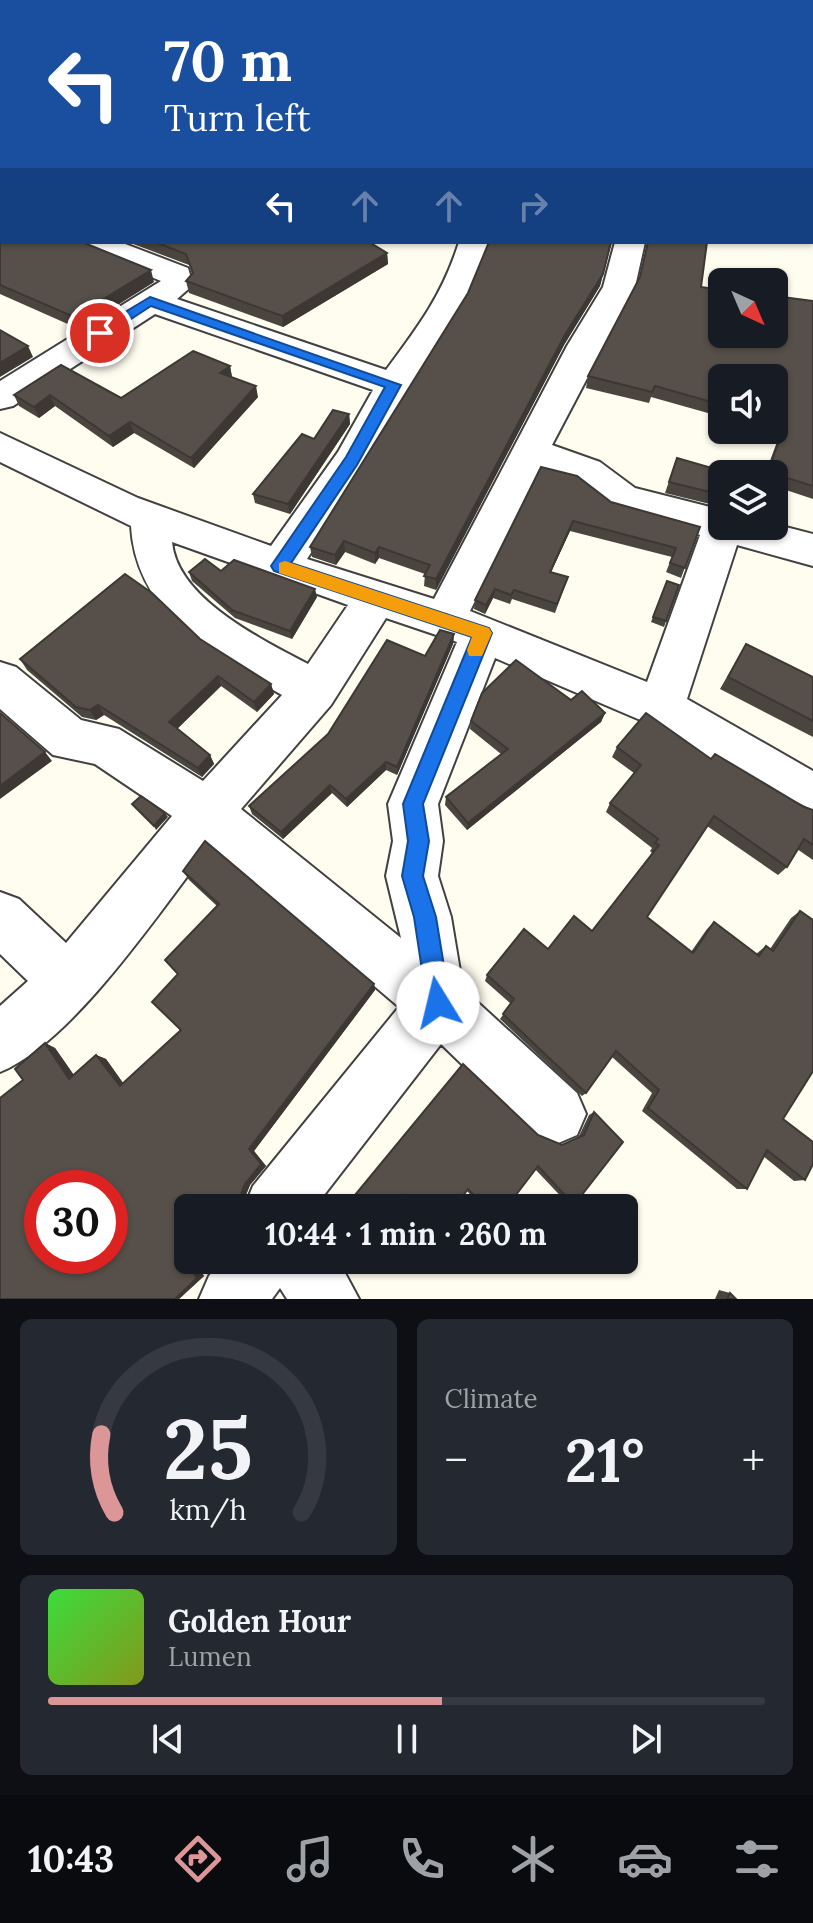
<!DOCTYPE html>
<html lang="en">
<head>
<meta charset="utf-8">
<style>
	:root { --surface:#171b24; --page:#242831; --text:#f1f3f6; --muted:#9ea1a6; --line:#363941; --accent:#dc9697 }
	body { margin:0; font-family:Lora,serif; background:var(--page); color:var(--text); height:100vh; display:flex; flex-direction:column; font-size:30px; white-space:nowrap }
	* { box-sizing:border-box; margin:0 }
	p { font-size:26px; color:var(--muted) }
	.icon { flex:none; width:44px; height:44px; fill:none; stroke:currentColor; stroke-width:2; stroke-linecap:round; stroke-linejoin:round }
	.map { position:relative; height:1299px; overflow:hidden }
	.panel { display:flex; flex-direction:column; gap:20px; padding:20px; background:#0d0f14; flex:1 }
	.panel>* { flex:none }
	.guide { position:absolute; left:0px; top:0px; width:814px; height:244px; box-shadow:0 2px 6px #0004; background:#1a4fa0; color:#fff; overflow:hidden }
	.needle { width:52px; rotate:136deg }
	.buttons { position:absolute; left:708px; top:268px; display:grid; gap:16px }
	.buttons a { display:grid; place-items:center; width:80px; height:80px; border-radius:12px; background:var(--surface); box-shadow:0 2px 6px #0004; font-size:40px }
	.speed { position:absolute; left:24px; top:1170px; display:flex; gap:16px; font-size:40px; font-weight:700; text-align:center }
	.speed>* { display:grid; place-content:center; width:104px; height:104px; border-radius:50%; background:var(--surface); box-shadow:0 2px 6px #0004; line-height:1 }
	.speed .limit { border:12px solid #d22; background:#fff; color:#111 }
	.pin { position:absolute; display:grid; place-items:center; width:68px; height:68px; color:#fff; margin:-34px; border:4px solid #fff; border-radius:50%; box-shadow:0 2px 8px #0007 }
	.me { position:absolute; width:88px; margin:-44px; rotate:351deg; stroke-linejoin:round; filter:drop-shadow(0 0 6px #0008) }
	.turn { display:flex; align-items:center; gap:28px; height:168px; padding:0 32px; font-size:36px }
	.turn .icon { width:104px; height:104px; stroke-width:2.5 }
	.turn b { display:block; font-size:56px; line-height:68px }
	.lanes { display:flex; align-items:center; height:76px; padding:0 32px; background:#0003; justify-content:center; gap:40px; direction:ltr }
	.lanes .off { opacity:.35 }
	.big { font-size:60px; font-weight:800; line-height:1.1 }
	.panel .widget { flex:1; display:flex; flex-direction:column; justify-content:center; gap:12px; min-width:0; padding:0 28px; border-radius:12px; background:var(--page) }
	.panel .dial { align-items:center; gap:0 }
	.dial svg { height:208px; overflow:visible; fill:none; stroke:var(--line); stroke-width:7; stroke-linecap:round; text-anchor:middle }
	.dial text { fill:var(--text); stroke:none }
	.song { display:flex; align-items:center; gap:24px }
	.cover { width:96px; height:96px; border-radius:12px; background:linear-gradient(135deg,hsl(120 70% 55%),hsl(70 70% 35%)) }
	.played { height:8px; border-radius:4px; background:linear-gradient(90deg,var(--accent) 55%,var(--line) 55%) }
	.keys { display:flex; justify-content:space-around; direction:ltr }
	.heat { display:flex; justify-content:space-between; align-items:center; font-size:44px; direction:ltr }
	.panel .tiles { flex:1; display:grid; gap:20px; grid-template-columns:1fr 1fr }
	.widget:last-child { grid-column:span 2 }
	.trip { position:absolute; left:174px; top:1194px; width:464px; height:80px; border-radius:12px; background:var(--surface); box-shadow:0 2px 6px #0004; font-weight:800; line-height:80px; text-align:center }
	.tabs { display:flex; height:128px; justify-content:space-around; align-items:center; background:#090b0e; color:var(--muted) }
	.tabs .icon { width:56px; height:56px }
	.tabs .current { color:var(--accent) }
	.tabs b { font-size:36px; color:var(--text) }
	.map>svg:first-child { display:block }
</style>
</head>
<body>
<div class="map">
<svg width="813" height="1299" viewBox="0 0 813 1299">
	<rect width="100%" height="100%" fill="#fffdf0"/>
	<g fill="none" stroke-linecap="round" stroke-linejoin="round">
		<g stroke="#414141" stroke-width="4">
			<g id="minor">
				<path d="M2 106V123L0 124V107Z"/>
				<rect x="812" y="155" width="1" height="17"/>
				<rect x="0" y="215" width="2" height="18"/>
				<rect x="812" y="217" width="1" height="20"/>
				<path d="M77 242H120L188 268 193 285 177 299 386 370C418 327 443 294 459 242H489C472 306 440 336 408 391 376 448 343 504 307 559L434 599 567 346 603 287 615 242H645L635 287 552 445 600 462 635 488 722 510V526L774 524 813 534V566L737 545 687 699 813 771V820L796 813 645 722 495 658 438 804 443 841 438 876 451 917 463 989 577 1093 586 1114 577 1135 556 1144 535 1135 441 1044 314 1208H244L253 1186 399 1007 210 846C161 910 72 1043 0 1072V1006L28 981 0 954V892L19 899 66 943 172 816 95 764 53 755 0 709V662L16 667 81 720 119 729 203 781 282 695C214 656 136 614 131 526L0 462V433L138 498 271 546 338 452 373 390 155 314 13 406 0 409V381L161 281 81 248ZM540 469 574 482 609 509 700 535 647 682 470 611ZM172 542 348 605 308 664C263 640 177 599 172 542ZM386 618 457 642 388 804 393 841 386 876 401 938 241 809 331 705Z"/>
				<path d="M221 1260H338L359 1299H287L280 1288 272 1299H199L209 1276Z"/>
			</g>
		</g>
		<use href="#minor" fill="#fff" fill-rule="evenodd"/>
	</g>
	<g fill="#4b4540" fill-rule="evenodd">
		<path d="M0 0 2 2V83H0Z"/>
		<path d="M0 224 154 282 79 329 0 294Z"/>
		<path d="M128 242H369L387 253 388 264 283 327 189 293 186 281 192 274 189 265Z"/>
		<path d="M489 242H612L600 286 564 345 436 590 424 586 425 574 379 558 375 564 345 552 336 565 312 557 310 547 468 293Z"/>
		<path d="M647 242H768L707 244 701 287 813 301V499L774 486V474H765L780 434 767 430H774V378H722V417L651 397 649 403 586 388 588 376 640 278Z"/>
		<path d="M230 366 232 377 258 397 194 468 134 433 113 447 55 406 39 418 19 406 14 395 121 398Z"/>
		<path d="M349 414 350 424 290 514 255 503 253 494 314 439Z"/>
		<path d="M677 458 722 474V496L718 506 665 493Z"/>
		<path d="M541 467 611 502 700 527 681 578 666 572 672 557 570 531 551 572 568 577 555 613 512 599 510 604 493 598 485 614 474 609 475 600Z"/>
		<path d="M221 571 317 597 292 639 235 618 192 581 189 572Z"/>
		<path d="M667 581 679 585 664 627 651 622Z"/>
		<path d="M454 634 453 644 397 775 386 770 347 807 332 793 283 839 252 814 249 806 425 656Z"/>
		<path d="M200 639 271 684 274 694 257 712 221 686 177 729 210 755 214 764 202 777 104 715 96 720 82 717 27 670 20 659Z"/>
		<path d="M746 644 813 677V737L720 689Z"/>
		<path d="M571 700 605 713 601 722 467 830 445 805 446 797 501 754 470 729 471 721Z"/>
		<path d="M617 747 711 759 813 810V860L797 849 787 867 778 875 707 826 647 917 691 952 707 929 714 922 756 954 766 946 770 949 791 918 800 911 783 1119 805 1180 794 1181 763 1156 747 1189H737L642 1111 652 1093 612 1057 586 1093 582 1096 500 1019 511 1004 485 981 487 975 592 931 652 853 650 851 652 848 606 812 610 803 634 773 612 757Z"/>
		<path d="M205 841 374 984 375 990 254 1151 266 1166 250 1185 241 1207 243 1208H188V1260H202L197 1265 204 1276 179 1299H0V1098L23 1080 15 1069 45 1043 55 1048 74 1075 96 1055 106 1059 123 1083 181 1030 152 1002 178 974 165 960 217 906 189 880 183 871ZM42 1188H110V1256H42Z"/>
		<path d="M594 1112 574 1205H569L535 1169 506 1208H483L467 1191 405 1196 367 1208 538 1135 562 1145 578 1138 589 1115Z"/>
		<path d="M719 1290 730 1293 736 1299H715Z"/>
	</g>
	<g fill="#3d3834">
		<path d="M2 133V147L0 148V135Z"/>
		<path d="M611 242 600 286 564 345 436 590V579Z"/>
		<path d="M387 253 388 264 283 327 282 316Z"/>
		<path d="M151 270 154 282 79 329 74 317Z"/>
		<path d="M28 346 33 357 0 377V363Z"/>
		<path d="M230 366 232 377 220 373Z"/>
		<path d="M256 386 258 397 194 468 191 458Z"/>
		<path d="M50 395 55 406 39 418 34 407Z"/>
		<path d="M349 414 350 424 290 514 288 504Z"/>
		<path d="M130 422 134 433 113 447 109 436Z"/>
		<path d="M573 521 570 531 547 581 550 572Z"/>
		<path d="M344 541 345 552 336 565 335 555Z"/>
		<path d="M379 547V558L375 564V553Z"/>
		<path d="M315 589 317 597 292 639 290 631Z"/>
		<path d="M495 589 493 598 485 614 486 605Z"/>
		<path d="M454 634 453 644 397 775V767Z"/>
		<path d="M218 676 221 686 174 732 169 722Z"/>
		<path d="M271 684 274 694 257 712 254 702Z"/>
		<path d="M98 705 104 715 96 720 90 710Z"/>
		<path d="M605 713 601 722 467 830 468 823Z"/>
		<path d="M45 752 52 761 0 799V786Z"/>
		<path d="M210 755 214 764 202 777 198 768Z"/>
		<path d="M386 762V770L347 807 346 799Z"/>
		<path d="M330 785 332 793 283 839 281 832Z"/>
		<path d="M165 813 168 817 156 830 154 826Z"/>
		<path d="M374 984 375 990 254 1151 266 1166 250 1185 241 1207 243 1208H238L236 1207 249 1149Z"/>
		<path d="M45 1043 55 1048 79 1083 69 1079Z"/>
		<path d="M96 1055 106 1059 128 1090 120 1086Z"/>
		<path d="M196 1260H202L197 1265 204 1276 179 1299H175L190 1267Z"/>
	</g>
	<g fill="#57504a" stroke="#3d3834" stroke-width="2" fill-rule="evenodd">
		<path d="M0 0H754L755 2H2V72H0Z"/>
		<path d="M781 0H813V139L812 2H778Z"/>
		<path d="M0 224H2V242H82L151 270 74 317 0 285Z"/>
		<path d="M155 242H369L387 253 282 316 186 281 193 273 186 254Z"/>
		<path d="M489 242H611L603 274 566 333 436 579 424 576 430 565 379 547 375 553 344 541 335 555 310 547 468 293Z"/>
		<path d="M648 242H707L701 287 722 290V334H774V296L813 301V486L768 472 785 423 774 420V378H722V405L655 386 652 392 588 376 640 277Z"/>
		<path d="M0 330 28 346 0 363Z"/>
		<path d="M193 351 230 366 220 373 256 386 191 458 130 422 109 436 50 395 34 407 14 395 61 365 121 398Z"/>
		<path d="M333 410 349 414 288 504 253 494 302 434 314 439Z"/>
		<path d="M677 458 729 473V474H722V495L669 482Z"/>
		<path d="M541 467 577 476 611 502 700 527 685 568 670 563 676 548 573 521 550 572 568 577 557 604 514 590 511 595 495 589 486 605 475 600Z"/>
		<path d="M205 559 221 571 234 560 315 589 290 631 232 610 189 572Z"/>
		<path d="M125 574 152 593 200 639 271 684 254 702 218 676 169 722 210 755 198 768 98 705 90 710 76 707 20 659Z"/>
		<path d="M667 581 679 585 666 621 653 617Z"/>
		<path d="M440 630 454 634 397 767 386 762 346 799 330 785 281 832 249 806 328 734 387 640 425 656Z"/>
		<path d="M746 644 813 677V721L728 677Z"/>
		<path d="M516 660 571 700 582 691 605 713 468 823 446 797 508 749 471 721 482 693Z"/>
		<path d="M0 713 45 752 0 786Z"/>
		<path d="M646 713 711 759 715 754 804 807 813 810V845L804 839 787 867 714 816 647 917 693 953 714 922 759 956 766 946 773 951 800 911 813 920V1071L783 1119 813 1142V1164L805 1180 767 1150 747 1189 648 1108 659 1090 616 1051 586 1093 503 1014 514 999 487 975 524 929 548 949 574 916 592 931 659 845 655 843 658 839 610 803 641 765 617 747Z"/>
		<path d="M141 796 165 813 154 826 132 804Z"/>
		<path d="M205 841 374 984 249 1149 261 1164 245 1184 236 1207 238 1208H188V1260H196L190 1267 197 1278 175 1299H0V1098L23 1080 15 1069 45 1043 69 1079 96 1055 120 1086 181 1030 152 1002 178 974 165 960 219 904 183 871ZM42 1188H110V1256H42Z"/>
		<path d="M463 1064 538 1135 562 1145 584 1135 594 1112 623 1142 574 1205 538 1166 506 1208H486L468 1189 454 1208H417L405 1195 395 1208H367L355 1195Z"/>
		<path d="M730 1293 736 1299H727Z"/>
	</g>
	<path fill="#1a73e8" stroke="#114b97" stroke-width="2" d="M150 297 401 385 357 465 291 563 489 628 492 633 423 804 429 841 423 876 436 917 450 1003 447 1011 438 1014 430 1011 427 1003 414 917 402 876 408 841 403 804 472 637 274 571 271 566 346 457 385 387 151 306 105 336H95V330Z"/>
	<path fill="#f59e0b" d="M285 561 489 628 492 633 482 656H469L467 650 472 637 279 573V563Z"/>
</svg>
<div class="buttons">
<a><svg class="needle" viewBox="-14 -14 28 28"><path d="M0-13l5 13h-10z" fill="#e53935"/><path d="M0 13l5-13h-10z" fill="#9ea1a6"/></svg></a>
<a><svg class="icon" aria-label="sound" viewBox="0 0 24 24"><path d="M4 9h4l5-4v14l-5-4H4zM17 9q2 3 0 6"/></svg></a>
<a><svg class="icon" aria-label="layers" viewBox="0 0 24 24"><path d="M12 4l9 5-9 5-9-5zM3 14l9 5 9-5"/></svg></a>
</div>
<div class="speed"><div class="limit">30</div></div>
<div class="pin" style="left:100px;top:333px;background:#d93025"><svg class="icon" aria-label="arrive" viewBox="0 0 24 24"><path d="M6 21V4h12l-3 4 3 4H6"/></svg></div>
<svg class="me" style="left:438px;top:1003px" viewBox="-20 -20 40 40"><circle r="19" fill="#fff"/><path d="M0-13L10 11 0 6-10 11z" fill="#1a73e8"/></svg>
<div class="trip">10:44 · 1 min · 260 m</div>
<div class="guide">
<div class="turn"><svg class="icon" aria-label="left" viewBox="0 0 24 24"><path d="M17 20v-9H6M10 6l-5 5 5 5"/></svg><div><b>70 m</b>Turn left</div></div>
<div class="lanes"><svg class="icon" aria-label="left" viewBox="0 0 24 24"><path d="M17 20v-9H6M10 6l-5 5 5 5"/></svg><svg class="icon off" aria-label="ahead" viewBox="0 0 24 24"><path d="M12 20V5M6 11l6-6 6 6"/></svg><svg class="icon off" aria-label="ahead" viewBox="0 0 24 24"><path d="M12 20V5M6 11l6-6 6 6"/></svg><svg class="icon off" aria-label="right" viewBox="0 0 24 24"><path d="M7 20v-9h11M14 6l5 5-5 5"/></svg></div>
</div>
</div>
<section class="panel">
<div class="tiles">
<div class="widget dial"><svg viewBox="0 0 100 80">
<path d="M14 69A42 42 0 1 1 86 69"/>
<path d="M14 69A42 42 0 0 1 9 39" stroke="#dc9697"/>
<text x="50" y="56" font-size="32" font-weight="700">25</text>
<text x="50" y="72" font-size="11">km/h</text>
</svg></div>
<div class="widget"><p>Climate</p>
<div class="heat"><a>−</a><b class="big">21°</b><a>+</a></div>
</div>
<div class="widget">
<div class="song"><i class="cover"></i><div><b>Golden Hour</b><p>Lumen</p></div></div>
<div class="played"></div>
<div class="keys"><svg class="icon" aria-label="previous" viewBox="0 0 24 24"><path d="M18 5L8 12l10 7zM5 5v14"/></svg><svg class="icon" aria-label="pause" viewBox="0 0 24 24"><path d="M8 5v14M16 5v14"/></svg><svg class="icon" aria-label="next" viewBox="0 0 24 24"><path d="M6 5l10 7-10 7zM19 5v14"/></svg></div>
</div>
</div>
</section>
<nav class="tabs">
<b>10:43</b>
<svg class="icon current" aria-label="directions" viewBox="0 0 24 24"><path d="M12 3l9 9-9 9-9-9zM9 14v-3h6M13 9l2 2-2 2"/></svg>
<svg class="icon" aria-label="music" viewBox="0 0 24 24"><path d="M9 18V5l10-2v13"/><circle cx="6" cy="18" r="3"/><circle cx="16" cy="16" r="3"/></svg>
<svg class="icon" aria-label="phone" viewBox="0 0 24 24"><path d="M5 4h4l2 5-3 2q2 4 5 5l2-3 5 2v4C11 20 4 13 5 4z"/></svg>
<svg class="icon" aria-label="climate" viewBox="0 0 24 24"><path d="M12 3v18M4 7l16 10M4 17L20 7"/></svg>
<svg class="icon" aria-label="car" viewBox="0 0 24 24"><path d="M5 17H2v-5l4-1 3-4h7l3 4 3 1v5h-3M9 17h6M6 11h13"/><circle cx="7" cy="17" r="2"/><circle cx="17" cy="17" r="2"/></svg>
<svg class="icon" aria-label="filters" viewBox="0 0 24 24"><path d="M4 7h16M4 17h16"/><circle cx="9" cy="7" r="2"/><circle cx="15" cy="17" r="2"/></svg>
</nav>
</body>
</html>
